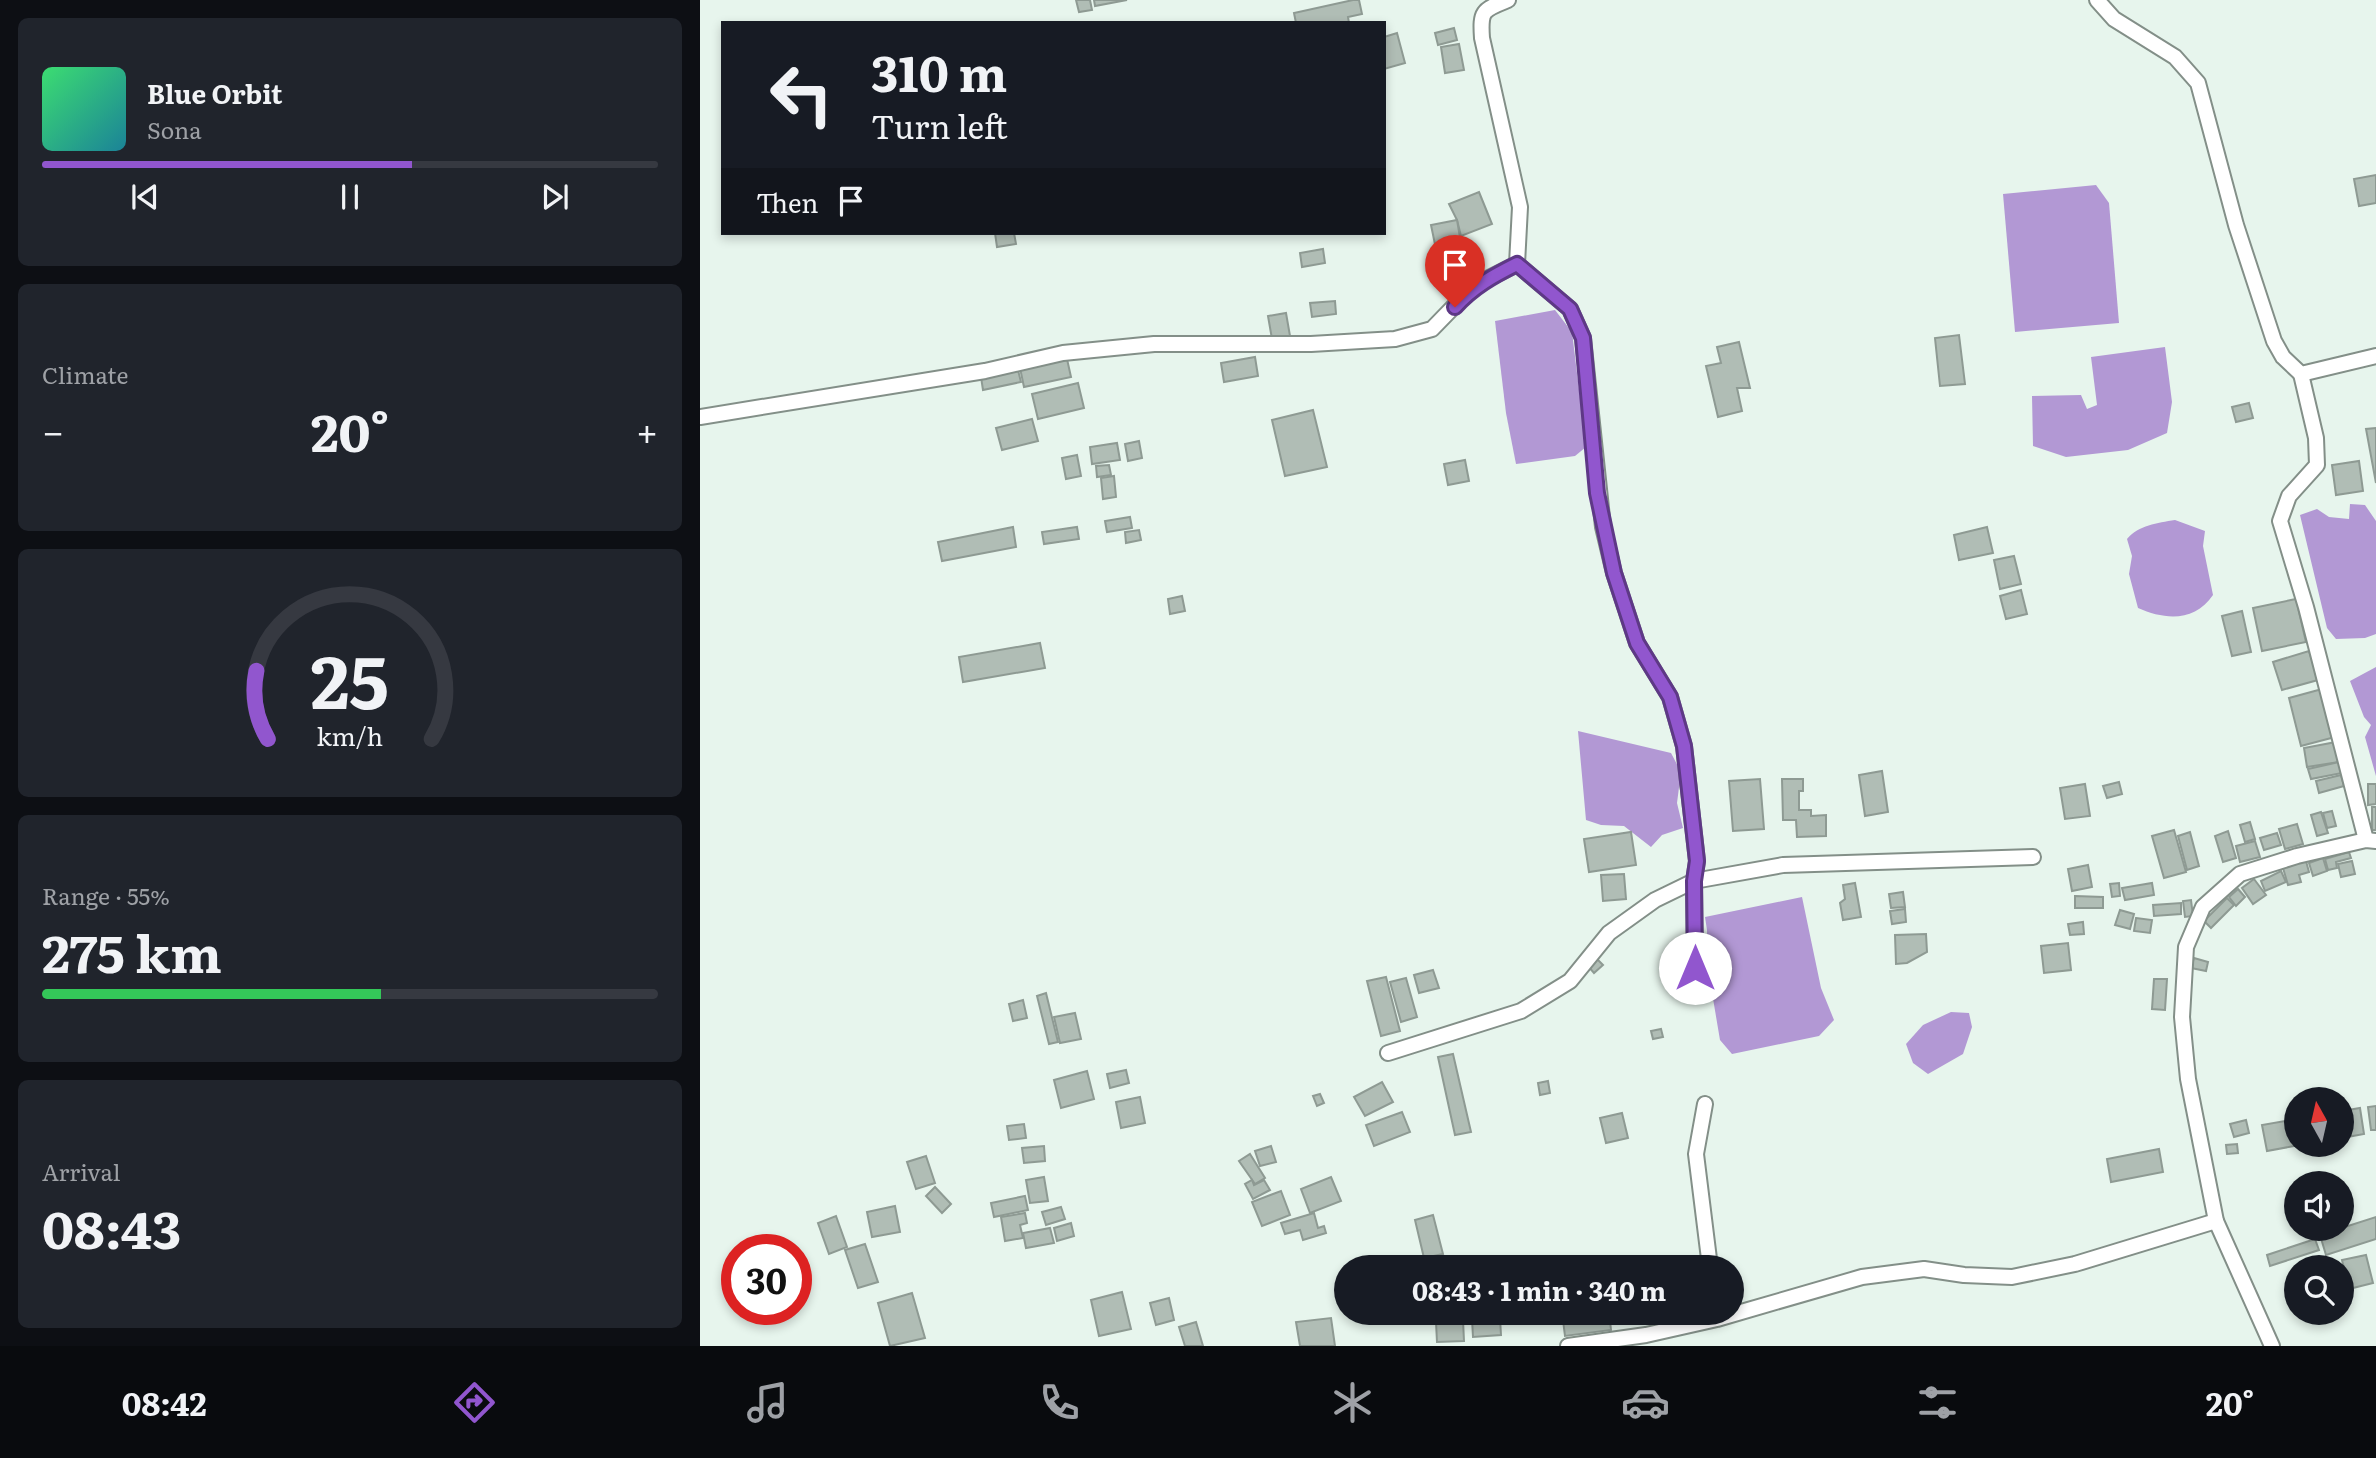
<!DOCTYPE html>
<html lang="en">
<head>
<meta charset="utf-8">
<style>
	:root { --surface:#171b24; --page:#20242c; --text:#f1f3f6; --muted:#9ea1a6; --line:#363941; --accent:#9156ce }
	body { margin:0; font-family:Literata,serif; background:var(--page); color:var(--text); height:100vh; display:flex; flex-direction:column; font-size:26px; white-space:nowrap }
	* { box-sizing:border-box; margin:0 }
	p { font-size:23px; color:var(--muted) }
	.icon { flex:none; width:38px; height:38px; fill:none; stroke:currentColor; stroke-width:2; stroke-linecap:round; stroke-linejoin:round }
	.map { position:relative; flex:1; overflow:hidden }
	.details { display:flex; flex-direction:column; gap:18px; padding:18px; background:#0d0f14; width:700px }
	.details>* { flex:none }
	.banner { position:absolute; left:21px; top:21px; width:665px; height:214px; border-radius:0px; box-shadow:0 4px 10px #0003; background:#171b24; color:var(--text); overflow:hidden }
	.needle { width:46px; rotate:352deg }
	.buttons { position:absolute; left:1584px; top:1087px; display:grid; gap:14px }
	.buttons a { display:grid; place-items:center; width:70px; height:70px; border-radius:50%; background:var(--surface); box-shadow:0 4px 10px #0003; font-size:35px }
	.speed { position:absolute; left:21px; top:1234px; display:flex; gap:14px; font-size:35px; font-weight:700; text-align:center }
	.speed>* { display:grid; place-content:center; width:91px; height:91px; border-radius:50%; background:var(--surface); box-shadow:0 4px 10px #0003; line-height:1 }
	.speed .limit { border:10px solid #d22; background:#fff; color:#111 }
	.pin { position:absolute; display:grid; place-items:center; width:60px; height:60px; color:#fff; margin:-72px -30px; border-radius:50% 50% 50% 0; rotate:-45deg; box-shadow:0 0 7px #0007 }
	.pin .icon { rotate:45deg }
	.me { position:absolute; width:77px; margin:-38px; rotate:0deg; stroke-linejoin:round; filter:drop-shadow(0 0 5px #0008) }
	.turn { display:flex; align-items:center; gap:24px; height:147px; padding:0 35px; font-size:32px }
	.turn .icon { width:91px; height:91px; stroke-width:2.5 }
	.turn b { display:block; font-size:49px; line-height:60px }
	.then { display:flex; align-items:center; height:66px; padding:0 35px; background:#0003; gap:14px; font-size:26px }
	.big { font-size:52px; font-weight:700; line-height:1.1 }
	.details .tile { flex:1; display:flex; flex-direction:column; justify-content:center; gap:10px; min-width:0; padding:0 24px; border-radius:10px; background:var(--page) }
	.details .dial { align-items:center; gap:0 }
	.dial svg { height:182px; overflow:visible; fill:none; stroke:var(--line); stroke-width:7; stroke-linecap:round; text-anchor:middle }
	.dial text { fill:var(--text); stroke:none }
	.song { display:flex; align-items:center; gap:21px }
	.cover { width:84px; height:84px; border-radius:10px; background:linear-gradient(135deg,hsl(140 70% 55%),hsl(190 70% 35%)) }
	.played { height:7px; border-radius:4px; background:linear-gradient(90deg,var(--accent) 60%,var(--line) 60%) }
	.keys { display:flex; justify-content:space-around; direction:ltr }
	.heat { display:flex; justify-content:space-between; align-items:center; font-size:38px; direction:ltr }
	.charge { height:10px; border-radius:5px; background:linear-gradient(90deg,#34c759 55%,var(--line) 0) }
	.trip { position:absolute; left:634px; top:1255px; width:410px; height:70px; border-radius:35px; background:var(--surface); box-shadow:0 4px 10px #0003; font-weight:700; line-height:70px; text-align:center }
	.dock { display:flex; height:112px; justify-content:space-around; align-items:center; background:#090b0e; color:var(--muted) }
	.dock .icon { width:49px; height:49px }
	.dock .selected { color:var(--accent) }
	.dock b { font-size:32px; color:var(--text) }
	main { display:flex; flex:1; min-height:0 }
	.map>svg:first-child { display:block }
</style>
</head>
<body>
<main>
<section class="details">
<div class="tile">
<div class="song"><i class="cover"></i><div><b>Blue Orbit</b><p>Sona</p></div></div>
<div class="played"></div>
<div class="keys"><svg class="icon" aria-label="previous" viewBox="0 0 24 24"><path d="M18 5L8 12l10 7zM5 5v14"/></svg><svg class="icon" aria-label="pause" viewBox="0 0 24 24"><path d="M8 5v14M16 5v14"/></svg><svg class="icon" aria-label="next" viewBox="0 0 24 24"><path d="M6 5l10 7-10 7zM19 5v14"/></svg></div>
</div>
<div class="tile"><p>Climate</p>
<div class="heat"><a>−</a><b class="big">20°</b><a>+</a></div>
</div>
<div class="tile dial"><svg viewBox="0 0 100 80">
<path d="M14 69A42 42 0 1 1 86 69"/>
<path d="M14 69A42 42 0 0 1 9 39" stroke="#9156ce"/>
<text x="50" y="56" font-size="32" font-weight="700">25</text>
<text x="50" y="72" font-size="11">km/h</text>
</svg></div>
<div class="tile"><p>Range · 55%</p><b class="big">275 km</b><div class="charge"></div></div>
<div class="tile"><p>Arrival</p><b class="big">08:43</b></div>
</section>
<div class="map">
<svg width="1676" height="1346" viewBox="0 0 1676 1346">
	<rect width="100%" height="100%" fill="#e7f5ed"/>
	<g fill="#b298d4">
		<path d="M1396 185 1409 203 1419 323 1315 332 1303 194Z"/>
		<path d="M855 310 872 332 886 447 875 456 816 464 806 413 795 321Z"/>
		<path d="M1465 347 1472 402 1467 433 1428 450 1366 457 1333 446 1332 396 1381 395 1387 409 1397 405 1391 357Z"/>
		<path d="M1650 504 1665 505 1676 521V634L1665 638 1636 639 1627 628 1600 515 1617 509 1629 517 1649 519Z"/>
		<path d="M1475 520 1505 531 1503 546 1513 595C1495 622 1465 620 1438 608L1429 574 1432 556 1427 539C1439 525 1457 523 1475 520Z"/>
		<path d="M1676 667V776L1665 737 1671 725 1664 717 1650 681Z"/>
		<path d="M878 731 971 753 981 772 977 803 983 828 962 835 951 847 924 826 901 825 886 820Z"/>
		<path d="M1102 897 1121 988 1134 1020 1119 1036 1032 1054 1020 1040 1008 969 1007 930 1005 917Z"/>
		<path d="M1251 1012 1269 1013 1272 1027 1263 1054 1228 1074 1213 1063 1206 1044 1223 1025Z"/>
	</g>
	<g fill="#b0bdb5" stroke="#8e9a93" stroke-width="2">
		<path d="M376 0H390L392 10 379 12Z"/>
		<path d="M394 0H427L395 6Z"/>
		<path d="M653 0H659L662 14 648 17 649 23H596L594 13Z"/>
		<path d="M754 28 757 40 738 45 735 33Z"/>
		<path d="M697 33 705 63 684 69V37Z"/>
		<path d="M759 44 764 70 745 73 741 47Z"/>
		<path d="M1676 175V203L1659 206 1654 179Z"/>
		<path d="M779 192 792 224 761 236 757 220 749 204Z"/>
		<path d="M757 220 762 249 737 254 731 225Z"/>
		<path d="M295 233H314L316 244 297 247Z"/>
		<path d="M623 249 625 263 602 267 600 253Z"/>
		<path d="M635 301 636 314 612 317 610 303Z"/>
		<path d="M586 313 590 336 572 339 568 316Z"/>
		<path d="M1259 335 1265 384 1240 386 1235 338Z"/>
		<path d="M1039 342 1050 388H1037L1042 411 1018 417 1006 366 1021 363 1017 347Z"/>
		<path d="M555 357 558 376 524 382 521 363Z"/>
		<path d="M367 359 371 377 324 387 320 368Z"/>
		<path d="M318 370 321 382 283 390 281 377Z"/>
		<path d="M378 383 384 408 338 419 332 394Z"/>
		<path d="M1549 403 1553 418 1536 422 1532 407Z"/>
		<path d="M613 410 627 467 585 476 572 420Z"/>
		<path d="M332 419 338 441 302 450 296 428Z"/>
		<path d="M1676 428V483L1666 429Z"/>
		<path d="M439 441 442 458 428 461 425 444Z"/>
		<path d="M417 443 420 460 392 464 390 447Z"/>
		<path d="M377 455 381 476 366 479 362 458Z"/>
		<path d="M765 460 769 481 748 485 744 464Z"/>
		<path d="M1659 461 1663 491 1636 495 1632 465Z"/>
		<path d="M409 465 411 475 397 477 396 466Z"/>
		<path d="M414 476 416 497 403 499 401 478Z"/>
		<path d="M430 517 432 528 407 532 405 521Z"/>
		<path d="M313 527 316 547 242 561 238 542Z"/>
		<path d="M377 527 379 539 344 544 342 532Z"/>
		<path d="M1287 527 1293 553 1259 560 1254 535Z"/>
		<path d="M439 530 441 540 426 543 425 532Z"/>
		<path d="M1314 556 1321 584 1300 589 1294 560Z"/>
		<path d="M1321 590 1327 614 1306 619 1300 596Z"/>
		<path d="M482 596 485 611 470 614 468 599Z"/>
		<path d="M1596 599 1606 642 1562 651 1553 608Z"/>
		<path d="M1542 611 1551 652 1532 656 1522 616Z"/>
		<path d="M340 643 345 668 263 682 259 657Z"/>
		<path d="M1609 651 1618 680 1582 690 1573 662Z"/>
		<path d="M1622 689 1635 737 1601 746 1589 698Z"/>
		<path d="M1636 742 1639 762 1607 767 1604 748Z"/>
		<path d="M1639 762 1642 773 1611 779 1608 769Z"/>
		<path d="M1182 771 1188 812 1165 816 1159 775Z"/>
		<path d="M1641 775 1644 786 1619 793 1616 781Z"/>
		<path d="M1060 779 1064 829 1033 831 1029 781Z"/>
		<path d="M1082 779H1103V791H1099V810H1111V816L1126 815V836L1097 837 1096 820H1083Z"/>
		<path d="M1419 782 1422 794 1407 798 1403 786Z"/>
		<path d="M1385 784 1390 816 1365 819 1360 788Z"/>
		<path d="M1668 784H1676V804L1668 805Z"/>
		<rect x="1672" y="807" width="4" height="23"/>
		<path d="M1632 811 1636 826 1627 828 1623 813Z"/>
		<path d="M1621 812 1628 833 1617 836 1611 815Z"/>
		<path d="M1550 822 1555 839 1545 842 1540 825Z"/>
		<path d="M1597 824 1603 844 1585 849 1579 829Z"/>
		<path d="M1474 830 1486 872 1464 878 1452 836Z"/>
		<path d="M1528 831 1536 858 1523 862 1515 836Z"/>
		<path d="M931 832 936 865 889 872 884 839Z"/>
		<path d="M1490 832 1499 866 1487 870 1478 836Z"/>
		<path d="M1577 833 1581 845 1564 850 1560 838Z"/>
		<path d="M1555 841 1560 857 1540 862 1536 846Z"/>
		<path d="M1649 852 1651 858 1636 862 1637 868 1628 870 1625 859Z"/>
		<path d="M1623 858 1627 871 1613 876 1609 863Z"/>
		<path d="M1606 861 1609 872 1599 875 1601 882 1588 885 1583 868Z"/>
		<path d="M1652 861 1655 874 1641 877 1638 864Z"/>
		<path d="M1388 865 1392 887 1372 891 1368 869Z"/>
		<path d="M1581 871 1586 882 1565 891 1561 881Z"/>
		<path d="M924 874 926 899 903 901 901 875Z"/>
		<path d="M1554 879 1566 895 1553 904 1542 888Z"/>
		<path d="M1155 883 1161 917 1143 920 1140 903 1145 899 1143 885Z"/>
		<path d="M1419 883 1420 896 1412 897 1410 884Z"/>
		<path d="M1452 883 1454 895 1425 900 1422 888Z"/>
		<path d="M1538 889 1545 897 1536 906 1529 897Z"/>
		<path d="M1203 892 1205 907 1191 908 1189 894Z"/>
		<path d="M1375 896 1403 897V908H1375Z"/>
		<path d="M1527 898 1534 905 1511 928 1504 921Z"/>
		<path d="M1491 900 1493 916 1485 917 1483 901Z"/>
		<path d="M1481 903V914L1454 916 1453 905Z"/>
		<path d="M1205 909 1206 922 1192 924 1190 911Z"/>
		<path d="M1420 910 1434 914 1430 929 1415 925Z"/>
		<path d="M1436 918 1452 920 1450 933 1434 931Z"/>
		<path d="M1383 922 1384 934 1370 935 1368 924Z"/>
		<path d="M1226 934 1227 952 1207 963 1196 964 1195 935Z"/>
		<path d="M1368 943 1371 970 1344 973 1341 946Z"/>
		<path d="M896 958 903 965 894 973 887 965Z"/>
		<path d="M1494 958 1508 962 1506 971 1491 968Z"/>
		<path d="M733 970 739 988 719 993 714 975Z"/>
		<path d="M686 977 700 1031 681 1036 667 981Z"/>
		<path d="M706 978 717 1017 701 1022 690 982Z"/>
		<path d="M1454 979H1467L1465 1010 1452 1009Z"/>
		<path d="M346 993 358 1042 349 1044 337 996Z"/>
		<path d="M323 1000 327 1018 313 1021 309 1004Z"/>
		<path d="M375 1013 381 1039 360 1043 354 1017Z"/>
		<path d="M961 1029 963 1037 953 1039 951 1031Z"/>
		<path d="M753 1054 771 1132 755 1135 738 1057Z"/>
		<path d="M426 1070 429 1083 410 1088 407 1074Z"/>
		<path d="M387 1071 394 1099 361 1108 354 1080Z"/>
		<path d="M848 1081 850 1093 840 1095 838 1083Z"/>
		<path d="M682 1082 693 1102 665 1116 654 1097Z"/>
		<path d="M620 1094 624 1103 617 1106 613 1096Z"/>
		<path d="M440 1097 445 1123 421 1128 416 1102Z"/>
		<path d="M1676 1106V1130H1671L1668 1107Z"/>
		<path d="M1660 1108 1664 1134 1642 1138V1111Z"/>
		<path d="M702 1112 710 1132 674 1146 666 1125Z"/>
		<path d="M922 1113 928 1138 906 1143 900 1118Z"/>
		<path d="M1596 1119V1144H1605L1567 1151 1562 1125Z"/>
		<path d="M1546 1120 1549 1133 1534 1137 1530 1124Z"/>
		<path d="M324 1124 326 1138 309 1140 307 1126Z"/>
		<path d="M1537 1144 1538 1153 1527 1154 1526 1145Z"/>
		<path d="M344 1146 345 1161 324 1163 322 1148Z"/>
		<path d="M571 1146 576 1162 560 1166 555 1151Z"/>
		<path d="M1459 1149 1463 1172 1411 1182 1407 1159Z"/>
		<path d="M550 1154 565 1178 555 1184 539 1161Z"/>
		<path d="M226 1156 235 1183 216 1189 207 1162Z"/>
		<path d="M344 1177 348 1201 330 1203 326 1180Z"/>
		<path d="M631 1177 641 1201 610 1213 601 1189Z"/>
		<path d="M552 1180 554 1185 564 1180 570 1190 553 1199 545 1184Z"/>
		<path d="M235 1187 251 1204 242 1213 226 1196Z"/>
		<path d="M581 1191 590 1215 562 1226 552 1202Z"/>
		<path d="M325 1196 328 1210 294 1217 291 1203Z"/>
		<path d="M195 1206 200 1232 172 1237 167 1212Z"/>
		<path d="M361 1207 365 1219 346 1225 342 1212Z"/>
		<path d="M325 1213 327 1223 320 1225 323 1238 305 1241 301 1217Z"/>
		<path d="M614 1213 618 1228 624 1226 626 1233 603 1240 600 1230 585 1234 581 1223Z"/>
		<path d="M733 1215 743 1254 724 1258 715 1220Z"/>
		<path d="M136 1216 147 1247 129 1254 118 1223Z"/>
		<path d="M1676 1217V1239L1626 1255 1620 1235Z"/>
		<path d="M371 1223 374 1236 357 1241 354 1228Z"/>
		<path d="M350 1228 354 1243 326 1248 323 1233Z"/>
		<path d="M1615 1239 1619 1250 1570 1266 1567 1255Z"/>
		<path d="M165 1244 178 1282 158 1288 145 1250Z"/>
		<path d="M1666 1255 1673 1283 1649 1289 1642 1260Z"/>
		<path d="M422 1292 431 1329 399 1336 391 1300Z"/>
		<path d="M212 1293 225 1338 190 1346 178 1303Z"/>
		<path d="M469 1298 474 1320 456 1325 450 1303Z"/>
		<path d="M701 1312H722V1321L702 1323Z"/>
		<path d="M728 1312H739V1320L728 1319Z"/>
		<path d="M862 1312H909L911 1330 865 1336Z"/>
		<path d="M631 1318 635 1346H600L596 1322Z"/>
		<path d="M800 1318 801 1335 773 1337 772 1319Z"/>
		<path d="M763 1320 764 1341 737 1342 736 1322Z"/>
		<path d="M496 1322 503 1346H485L479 1327Z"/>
	</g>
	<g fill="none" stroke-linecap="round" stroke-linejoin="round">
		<g stroke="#838f88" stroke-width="18">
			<g id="minor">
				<path d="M1397 0 1414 19 1475 57 1498 83 1536 225 1574 341 1583 357 1601 374 1676 356"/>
				<path d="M1601 374 1616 438 1617 465 1589 496 1580 521 1606 607 1666 840"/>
				<path d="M0 417 285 371 363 353 454 344H611L695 339 732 329 767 293 787 279 817 264"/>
				<path d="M995 968 994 881 1083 865 1333 857"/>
				<path d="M688 1053 821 1011 870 981 909 933 955 900 994 881 997 861 984 746 970 697 937 643 914 573 903 527 883 338 870 309 817 264 820 207 782 38C780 10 783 10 808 0"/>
				<path d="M1005 1104 996 1154 1010 1267"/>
				<path d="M868 1346 946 1335 1017 1319 1162 1277 1224 1269 1264 1275 1312 1277 1375 1264 1516 1221"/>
				<path d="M1572 1346 1516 1221 1488 1079 1482 1017 1486 947 1503 907 1540 874 1597 856 1666 840 1676 841"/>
			</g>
		</g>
		<use href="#minor" stroke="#fff" stroke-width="14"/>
	</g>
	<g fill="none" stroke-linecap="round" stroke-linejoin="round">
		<g stroke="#5e3886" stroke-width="18">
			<path id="route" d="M755 307C773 287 793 276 817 264L870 309 883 338 897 493 914 573 937 643 970 697 984 746 997 861 994 881 995 968"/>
		</g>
		<use href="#route" stroke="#9156ce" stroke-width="12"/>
	</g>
</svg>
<div class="buttons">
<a><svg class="needle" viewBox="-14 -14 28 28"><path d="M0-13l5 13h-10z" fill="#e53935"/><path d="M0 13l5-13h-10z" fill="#9ea1a6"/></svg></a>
<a><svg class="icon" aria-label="sound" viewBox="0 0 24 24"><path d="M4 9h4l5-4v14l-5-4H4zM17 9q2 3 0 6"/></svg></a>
<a><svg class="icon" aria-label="search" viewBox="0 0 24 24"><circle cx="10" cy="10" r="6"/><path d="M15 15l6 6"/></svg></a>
</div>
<div class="speed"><div class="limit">30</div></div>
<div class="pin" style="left:755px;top:307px;background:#d93025"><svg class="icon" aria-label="arrive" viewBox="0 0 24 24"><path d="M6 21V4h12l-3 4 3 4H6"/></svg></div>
<svg class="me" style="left:995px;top:968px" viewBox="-20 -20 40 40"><circle r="19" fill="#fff"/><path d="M0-13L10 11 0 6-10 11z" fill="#9156ce"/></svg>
<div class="trip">08:43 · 1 min · 340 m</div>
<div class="banner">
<div class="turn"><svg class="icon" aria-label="left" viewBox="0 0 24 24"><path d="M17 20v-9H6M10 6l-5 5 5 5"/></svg><div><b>310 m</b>Turn left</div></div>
<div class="then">Then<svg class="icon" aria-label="arrive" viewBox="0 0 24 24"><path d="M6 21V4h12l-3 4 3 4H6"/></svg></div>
</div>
</div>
</main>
<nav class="dock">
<b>08:42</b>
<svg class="icon selected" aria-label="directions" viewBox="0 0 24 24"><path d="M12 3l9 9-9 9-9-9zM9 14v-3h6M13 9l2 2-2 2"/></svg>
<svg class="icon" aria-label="music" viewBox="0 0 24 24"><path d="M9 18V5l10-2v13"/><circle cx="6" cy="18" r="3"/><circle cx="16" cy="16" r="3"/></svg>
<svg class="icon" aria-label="phone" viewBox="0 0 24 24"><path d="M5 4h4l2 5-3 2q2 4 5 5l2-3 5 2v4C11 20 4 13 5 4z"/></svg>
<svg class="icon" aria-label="climate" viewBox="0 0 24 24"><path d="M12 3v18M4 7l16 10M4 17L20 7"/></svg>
<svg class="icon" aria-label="car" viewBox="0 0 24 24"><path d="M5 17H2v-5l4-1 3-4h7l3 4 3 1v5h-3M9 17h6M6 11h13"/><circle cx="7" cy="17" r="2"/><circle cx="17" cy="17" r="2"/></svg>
<svg class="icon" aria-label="filters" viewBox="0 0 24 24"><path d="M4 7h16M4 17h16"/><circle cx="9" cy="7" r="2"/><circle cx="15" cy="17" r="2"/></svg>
<b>20°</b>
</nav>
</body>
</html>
